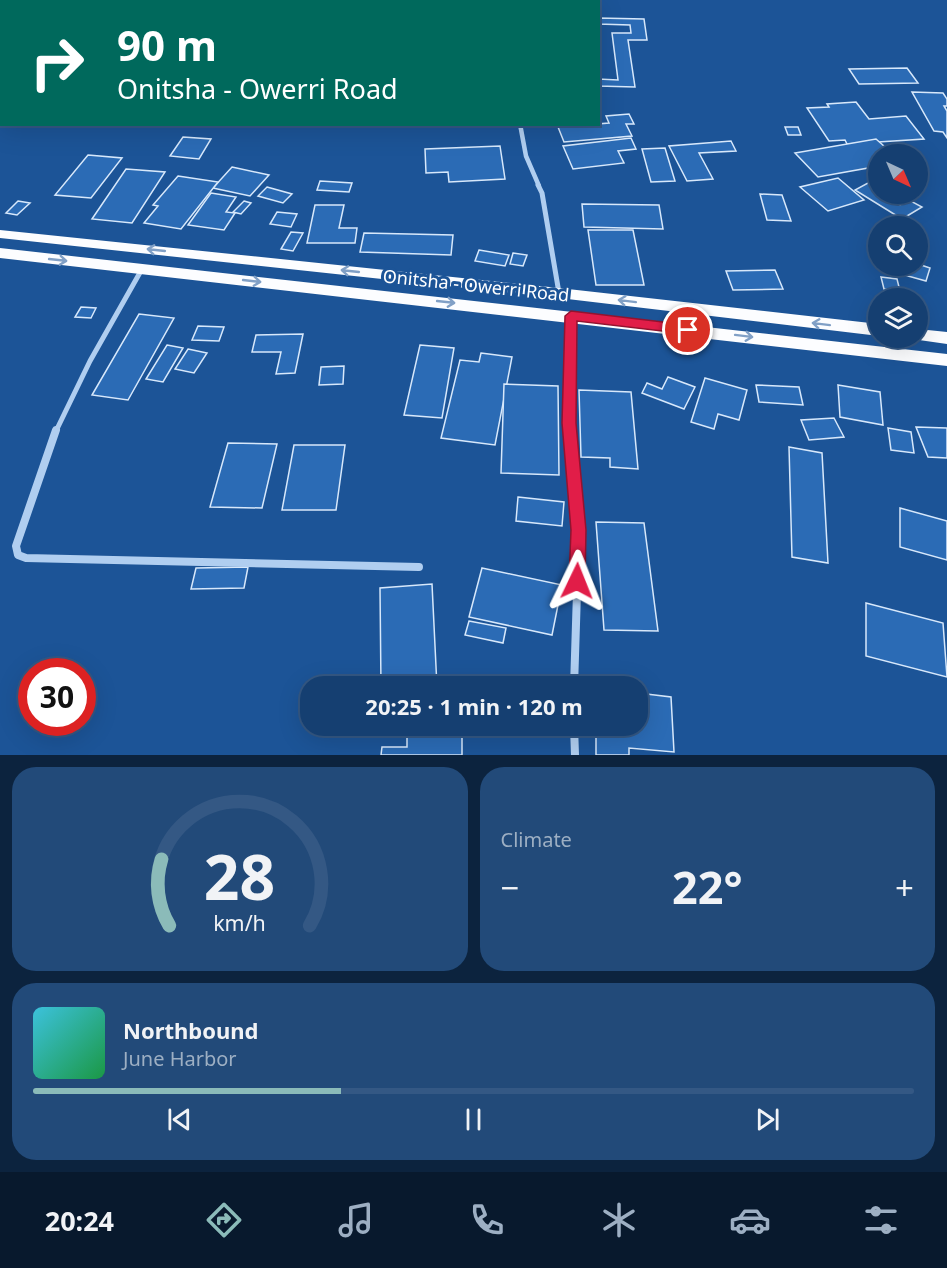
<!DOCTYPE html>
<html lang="en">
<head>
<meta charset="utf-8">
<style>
	:root { --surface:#153f71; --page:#224a79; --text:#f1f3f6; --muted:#9dafc3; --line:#345884; --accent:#8bbbb9 }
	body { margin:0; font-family:"Noto Sans",sans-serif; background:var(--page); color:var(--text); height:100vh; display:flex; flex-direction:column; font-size:22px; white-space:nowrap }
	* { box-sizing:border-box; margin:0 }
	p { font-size:20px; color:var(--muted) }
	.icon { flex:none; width:33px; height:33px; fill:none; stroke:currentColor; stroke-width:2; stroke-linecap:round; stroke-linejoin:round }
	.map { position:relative; height:755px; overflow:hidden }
	.details { display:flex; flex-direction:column; gap:12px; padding:12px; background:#0c233e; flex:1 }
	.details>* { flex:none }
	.hud { position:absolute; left:0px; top:0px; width:600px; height:126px; box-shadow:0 6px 24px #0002,0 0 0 2px var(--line); background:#00695c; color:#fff; overflow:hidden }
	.needle { width:39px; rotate:136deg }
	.tools { position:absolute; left:868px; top:144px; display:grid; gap:12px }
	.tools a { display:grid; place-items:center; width:60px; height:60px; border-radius:50%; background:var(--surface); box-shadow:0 6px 24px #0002,0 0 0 2px var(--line); font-size:30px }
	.speed { position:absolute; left:18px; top:658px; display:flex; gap:12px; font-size:30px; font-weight:700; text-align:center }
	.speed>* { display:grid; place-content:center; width:78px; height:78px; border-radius:50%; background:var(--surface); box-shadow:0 6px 24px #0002,0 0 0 2px var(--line); line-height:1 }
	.speed .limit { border:9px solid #d22; background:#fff; color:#111 }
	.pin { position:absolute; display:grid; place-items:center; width:51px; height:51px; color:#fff; margin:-26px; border:3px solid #fff; border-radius:50%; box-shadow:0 2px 6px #0007 }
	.me { position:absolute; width:66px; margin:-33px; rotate:2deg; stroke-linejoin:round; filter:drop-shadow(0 0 4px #0008) }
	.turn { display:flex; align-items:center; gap:21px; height:126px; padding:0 18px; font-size:27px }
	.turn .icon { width:78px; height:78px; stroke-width:2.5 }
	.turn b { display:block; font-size:42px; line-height:51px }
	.big { font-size:45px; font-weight:700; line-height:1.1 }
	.details .card { flex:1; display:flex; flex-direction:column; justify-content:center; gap:9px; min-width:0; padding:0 21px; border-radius:24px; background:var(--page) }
	.details .dial { align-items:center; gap:0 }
	.dial svg { height:156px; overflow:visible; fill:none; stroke:var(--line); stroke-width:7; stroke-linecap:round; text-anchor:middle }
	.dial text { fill:var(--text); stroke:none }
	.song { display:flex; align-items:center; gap:18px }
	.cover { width:72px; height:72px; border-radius:9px; background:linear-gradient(135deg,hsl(190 70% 55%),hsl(140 70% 35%)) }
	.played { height:6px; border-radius:3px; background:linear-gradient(90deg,var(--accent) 35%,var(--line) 35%) }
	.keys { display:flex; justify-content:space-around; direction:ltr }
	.heat { display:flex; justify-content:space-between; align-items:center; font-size:33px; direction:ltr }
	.details .tiles { flex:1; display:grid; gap:12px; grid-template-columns:1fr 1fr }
	.card:last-child { grid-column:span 2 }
	.trip { position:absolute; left:300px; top:676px; width:348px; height:60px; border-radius:24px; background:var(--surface); box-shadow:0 6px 24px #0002,0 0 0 2px var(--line); font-weight:700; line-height:60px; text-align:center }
	.tab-bar { display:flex; height:96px; justify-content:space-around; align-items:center; background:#08192d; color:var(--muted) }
	.tab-bar .icon { width:42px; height:42px }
	.tab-bar .current { color:var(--accent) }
	.tab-bar b { font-size:27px; color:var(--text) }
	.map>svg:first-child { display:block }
</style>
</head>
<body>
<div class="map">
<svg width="947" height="755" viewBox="0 0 947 755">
	<rect width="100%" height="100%" fill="#1c5497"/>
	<g fill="#2b6bb5" stroke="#d7e8fb" stroke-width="1.5">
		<path d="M598 18 644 19 647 40H628L635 87 598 86V79L618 80 612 33H631L630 25 598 24Z"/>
		<path d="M907 68 918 83 859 84 849 69Z"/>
		<path d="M912 92 943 93 947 99V106H944L947 111V138L943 132 934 131Z"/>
		<path d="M856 102 869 119 906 116 924 139 847 144 845 140 829 141 807 108 829 107 827 104Z"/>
		<path d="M629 114 634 124H626L632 136 564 142 558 127 609 123 606 116Z"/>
		<path d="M785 127H798L801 135H788Z"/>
		<path d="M183 137 211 139 199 159 170 156Z"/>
		<path d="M631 138 636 149 618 151 624 163 573 169 563 146Z"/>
		<path d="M876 139 893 154H879V166L818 177 795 153Z"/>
		<path d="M731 141 736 151 699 153 713 179 687 181 669 146Z"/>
		<path d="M500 146 505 179 449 182 448 172 426 173 425 149Z"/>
		<path d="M665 148 675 181 651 182 642 149Z"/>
		<path d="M88 155 122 158 91 198 55 195Z"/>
		<path d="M232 167 269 175 250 196 213 188Z"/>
		<path d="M126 169 165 172 132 223 92 219Z"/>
		<path d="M178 176 218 182 181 229 144 223 158 206 153 205Z"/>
		<path d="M879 177V194L900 205 909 200 922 207 902 219 855 190Z"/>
		<path d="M838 178 864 200 828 211 800 187Z"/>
		<path d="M320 181 352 183 349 192 317 190Z"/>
		<path d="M267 187 292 194 283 203 258 196Z"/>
		<path d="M211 193 236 197 226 212 235 213 224 230 188 225Z"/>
		<path d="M760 194 782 195 791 221 767 220Z"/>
		<path d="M18 201 30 203 17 215 6 213Z"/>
		<path d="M244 201 251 203 241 214 233 212Z"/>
		<path d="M582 204 659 205 663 229 584 227Z"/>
		<path d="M315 205H344L339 228H357L355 243H307Z"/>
		<path d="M277 212 297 214 291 227 270 224Z"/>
		<path d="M588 230H633L644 285H596Z"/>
		<path d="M291 232 303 233 293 251 281 249Z"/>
		<path d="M364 233 453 235 451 255 360 252Z"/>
		<path d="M479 250 509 255 505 266 475 261Z"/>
		<path d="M513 253 527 255 523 266 510 264Z"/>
		<path d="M918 264 930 268 926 281 890 271 891 266Z"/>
		<path d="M775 270 783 289 733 290 726 271Z"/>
		<path d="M881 277 897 279 900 291 884 289Z"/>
		<path d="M81 307 96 308 91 318 75 317Z"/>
		<path d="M139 314 174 318 128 400 92 395Z"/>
		<path d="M198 326 224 327 219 341 192 340Z"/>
		<path d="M303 334 295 373 276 374 281 352H252L256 335Z"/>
		<path d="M167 345 183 348 163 382 146 379Z"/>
		<path d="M420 345 454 348 442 418 404 415Z"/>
		<path d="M188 349 207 353 194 373 175 369Z"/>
		<path d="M481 353 512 357 495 445 441 438 460 360 479 362Z"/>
		<path d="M344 366 343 384 319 385 321 367Z"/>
		<path d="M668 377 695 387 684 409 642 393 647 383 662 389Z"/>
		<path d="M705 378 747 390 739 420 718 414 714 429 691 422Z"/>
		<path d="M504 384 558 386 559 475 501 473Z"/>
		<path d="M756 385 799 387 803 405 759 402Z"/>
		<path d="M838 385 880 392 883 425 840 417Z"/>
		<path d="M579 390 631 392 638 469 610 467V458L581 457Z"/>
		<path d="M834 418 844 437 809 440 801 420Z"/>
		<path d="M916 427 947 428V458L928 457Z"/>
		<path d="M888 428 911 432 914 453 891 450Z"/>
		<path d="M228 443 277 444 262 508 210 507Z"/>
		<path d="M294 445H345L336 510H282Z"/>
		<path d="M789 447 822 453 828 563 792 557Z"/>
		<path d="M518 497 564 502 562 526 516 521Z"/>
		<path d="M900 508 947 521V560L900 547Z"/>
		<path d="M596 522 644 523 658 631 604 630Z"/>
		<path d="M248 567 244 588 191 589 196 568Z"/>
		<path d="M482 568 562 585 552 635 469 617Z"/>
		<path d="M432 584 437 687H381L380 588Z"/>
		<path d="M866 603 943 623 947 677 866 656Z"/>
		<path d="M469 621 506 628 503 643 465 635Z"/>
		<path d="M638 693 671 697 674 752 629 748V755H596V726H638Z"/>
		<path d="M462 734V755H381L382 747H407V736Z"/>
	</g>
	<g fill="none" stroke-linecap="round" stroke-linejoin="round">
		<g stroke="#b0cef0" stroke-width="4.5">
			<path d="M301 2 314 0"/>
			<path d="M520 124 526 156 539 186"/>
		</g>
		<g stroke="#b0cef0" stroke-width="5">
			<path d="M538 185 542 193 559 293"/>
			<path d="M56 431 90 361 142 269"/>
			<path d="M570 431 571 316"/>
		</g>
		<g stroke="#b0cef0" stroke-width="8">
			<path d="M56 430 16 546 18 555 26 558 419 567"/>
			<path d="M570 430 579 529 574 687"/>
			<path d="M574 726 575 755"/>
		</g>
		<g fill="#fcfdff" fill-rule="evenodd">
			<path d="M0 230 559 288 879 324V336L559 298 0 238Z"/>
			<path d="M0 248 947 354V366L0 258Z"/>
			<path d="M918 329 947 332V344L912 339 918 338Z"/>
		</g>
	</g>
	<defs><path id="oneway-shaft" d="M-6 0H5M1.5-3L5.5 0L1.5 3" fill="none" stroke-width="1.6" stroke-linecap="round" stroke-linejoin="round" transform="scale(1.5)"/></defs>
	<g stroke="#81a0c6">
		<use href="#oneway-shaft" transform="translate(156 250) rotate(-174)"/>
		<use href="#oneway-shaft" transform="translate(58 260) rotate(6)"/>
		<use href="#oneway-shaft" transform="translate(350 271) rotate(-174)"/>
		<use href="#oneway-shaft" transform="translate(252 281) rotate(6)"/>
		<use href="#oneway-shaft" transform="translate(627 301) rotate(-173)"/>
		<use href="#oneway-shaft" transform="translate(446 302) rotate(6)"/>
		<use href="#oneway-shaft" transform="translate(821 324) rotate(-173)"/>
		<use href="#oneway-shaft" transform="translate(744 336) rotate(7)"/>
	</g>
	<path fill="#e11d48" stroke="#92132f" stroke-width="1.5" d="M571 311 688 325 695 330 688 334 577 321 576 423 586 530 585 581 583 586 577 588 571 586 569 581 571 530 562 423 565 316Z"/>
	<g text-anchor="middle" stroke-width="6" stroke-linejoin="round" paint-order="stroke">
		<g font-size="18" fill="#fff" stroke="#1c5497">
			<text transform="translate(476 286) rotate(6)" y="6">Onitsha - Owerri Road</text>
		</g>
	</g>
</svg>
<div class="tools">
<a><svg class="needle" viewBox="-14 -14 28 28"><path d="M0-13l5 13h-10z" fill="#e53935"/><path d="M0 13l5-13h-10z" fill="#9dafc3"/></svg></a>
<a><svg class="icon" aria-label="search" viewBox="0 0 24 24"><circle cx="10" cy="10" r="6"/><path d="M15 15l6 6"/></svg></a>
<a><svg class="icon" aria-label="layers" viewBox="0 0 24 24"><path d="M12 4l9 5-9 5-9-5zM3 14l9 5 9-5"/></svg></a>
</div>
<div class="speed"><div class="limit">30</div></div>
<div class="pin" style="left:688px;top:330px;background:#d93025"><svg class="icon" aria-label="arrive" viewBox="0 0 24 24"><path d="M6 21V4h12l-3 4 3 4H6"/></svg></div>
<svg class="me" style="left:577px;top:581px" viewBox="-20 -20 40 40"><path d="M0-17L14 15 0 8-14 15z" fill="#e11d48" stroke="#fff" stroke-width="4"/></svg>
<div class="trip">20:25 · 1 min · 120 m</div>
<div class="hud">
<div class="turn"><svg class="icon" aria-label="right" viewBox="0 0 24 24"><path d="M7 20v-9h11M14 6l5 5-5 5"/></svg><div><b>90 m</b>Onitsha - Owerri Road</div></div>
</div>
</div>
<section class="details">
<div class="tiles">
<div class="card dial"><svg viewBox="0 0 100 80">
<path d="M14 69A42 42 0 1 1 86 69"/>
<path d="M14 69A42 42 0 0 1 10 35" stroke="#8bbbb9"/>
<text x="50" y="56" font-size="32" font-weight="700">28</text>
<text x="50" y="72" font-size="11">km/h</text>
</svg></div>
<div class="card"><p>Climate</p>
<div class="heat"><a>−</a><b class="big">22°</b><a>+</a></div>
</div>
<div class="card">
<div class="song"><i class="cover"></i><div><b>Northbound</b><p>June Harbor</p></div></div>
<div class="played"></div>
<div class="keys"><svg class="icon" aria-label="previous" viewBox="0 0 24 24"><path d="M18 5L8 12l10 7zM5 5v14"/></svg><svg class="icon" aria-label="pause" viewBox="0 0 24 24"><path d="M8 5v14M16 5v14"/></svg><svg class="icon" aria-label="next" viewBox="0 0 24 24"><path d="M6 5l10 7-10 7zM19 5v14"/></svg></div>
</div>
</div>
</section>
<nav class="tab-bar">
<b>20:24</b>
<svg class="icon current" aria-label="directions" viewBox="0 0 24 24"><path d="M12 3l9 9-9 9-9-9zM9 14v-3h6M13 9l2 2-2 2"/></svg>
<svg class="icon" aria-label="music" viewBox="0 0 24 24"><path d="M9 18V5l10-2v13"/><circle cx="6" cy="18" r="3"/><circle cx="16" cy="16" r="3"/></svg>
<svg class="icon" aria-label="phone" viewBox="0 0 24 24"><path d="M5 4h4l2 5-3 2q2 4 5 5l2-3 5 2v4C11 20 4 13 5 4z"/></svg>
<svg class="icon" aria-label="climate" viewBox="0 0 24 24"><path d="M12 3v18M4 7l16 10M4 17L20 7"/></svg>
<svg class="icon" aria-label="car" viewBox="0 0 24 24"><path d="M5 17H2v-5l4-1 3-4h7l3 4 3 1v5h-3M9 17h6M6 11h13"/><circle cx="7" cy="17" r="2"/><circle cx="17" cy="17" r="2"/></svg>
<svg class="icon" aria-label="filters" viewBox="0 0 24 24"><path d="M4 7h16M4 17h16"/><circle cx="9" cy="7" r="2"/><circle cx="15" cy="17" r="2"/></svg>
</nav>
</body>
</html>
